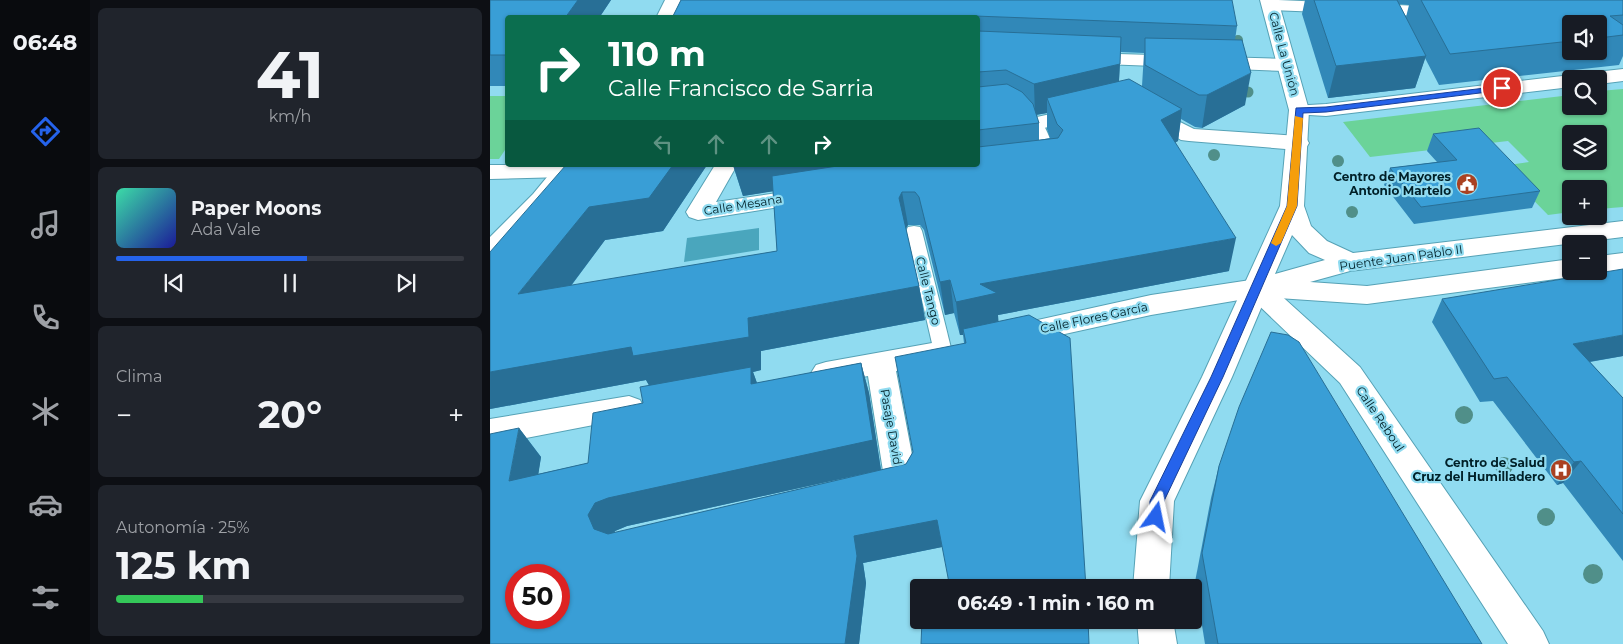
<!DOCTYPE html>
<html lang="es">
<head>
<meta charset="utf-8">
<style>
	:root { --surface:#171b24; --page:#20242c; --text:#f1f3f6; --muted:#9ea1a6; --line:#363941; --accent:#2563eb }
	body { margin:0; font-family:Montserrat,sans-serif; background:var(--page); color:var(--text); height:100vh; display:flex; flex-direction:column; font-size:19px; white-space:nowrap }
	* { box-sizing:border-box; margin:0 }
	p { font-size:16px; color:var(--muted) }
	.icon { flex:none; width:28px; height:28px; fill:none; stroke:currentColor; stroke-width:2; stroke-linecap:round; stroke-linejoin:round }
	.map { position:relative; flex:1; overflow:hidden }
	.panel { display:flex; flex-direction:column; gap:8px; padding:8px; background:#0d0f14; width:400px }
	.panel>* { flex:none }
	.guide { position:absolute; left:15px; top:15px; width:475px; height:152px; border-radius:5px; box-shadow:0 1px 4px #0004; background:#0b6e4f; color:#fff; overflow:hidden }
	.controls { position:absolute; left:1072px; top:15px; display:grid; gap:10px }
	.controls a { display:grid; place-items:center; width:45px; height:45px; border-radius:5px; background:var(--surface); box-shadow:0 1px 4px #0004; font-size:25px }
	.speed { position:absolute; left:15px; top:564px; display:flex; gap:10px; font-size:25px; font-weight:700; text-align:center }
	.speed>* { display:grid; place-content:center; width:65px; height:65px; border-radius:50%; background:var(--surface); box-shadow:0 1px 4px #0004; line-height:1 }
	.speed .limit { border:8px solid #d22; background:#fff; color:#111 }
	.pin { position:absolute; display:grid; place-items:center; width:42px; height:42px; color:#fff; margin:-21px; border:2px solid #fff; border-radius:50%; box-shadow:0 1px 5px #0007 }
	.me { position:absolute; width:55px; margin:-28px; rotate:12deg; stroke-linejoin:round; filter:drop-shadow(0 0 4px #0008) }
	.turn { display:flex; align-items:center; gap:18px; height:105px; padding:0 20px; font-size:22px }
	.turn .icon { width:65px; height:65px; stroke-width:2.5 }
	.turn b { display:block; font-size:35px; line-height:42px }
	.lanes { display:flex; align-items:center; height:48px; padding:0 20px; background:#0003; justify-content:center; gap:25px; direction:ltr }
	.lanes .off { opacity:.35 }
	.big { font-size:38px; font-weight:700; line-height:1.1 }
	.panel .widget { flex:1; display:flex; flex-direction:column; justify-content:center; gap:8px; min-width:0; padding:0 18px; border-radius:8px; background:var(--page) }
	.panel .dial { align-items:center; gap:0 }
	.dial b { font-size:65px; line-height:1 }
	.song { display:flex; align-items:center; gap:15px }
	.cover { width:60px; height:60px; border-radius:8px; background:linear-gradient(135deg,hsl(160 70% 55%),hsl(240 70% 35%)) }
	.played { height:5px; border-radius:2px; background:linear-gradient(90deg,var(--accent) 55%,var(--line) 55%) }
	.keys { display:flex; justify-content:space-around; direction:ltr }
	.heat { display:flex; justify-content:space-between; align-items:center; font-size:28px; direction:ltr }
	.charge { height:8px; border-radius:4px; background:linear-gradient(90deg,#34c759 25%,var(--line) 0) }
	.trip { position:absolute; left:420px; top:579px; width:292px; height:50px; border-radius:5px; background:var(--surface); box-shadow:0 1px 4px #0004; font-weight:700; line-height:50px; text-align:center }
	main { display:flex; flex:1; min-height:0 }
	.tab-bar { display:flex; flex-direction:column; width:90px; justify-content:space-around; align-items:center; background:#090b0e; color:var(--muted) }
	.tab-bar .icon { width:35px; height:35px }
	.tab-bar .on { color:var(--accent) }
	.tab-bar b { font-size:22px; color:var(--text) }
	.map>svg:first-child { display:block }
</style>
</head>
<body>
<main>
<nav class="tab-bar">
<b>06:48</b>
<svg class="icon on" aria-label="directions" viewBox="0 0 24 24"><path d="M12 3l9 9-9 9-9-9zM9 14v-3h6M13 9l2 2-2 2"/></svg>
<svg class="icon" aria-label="music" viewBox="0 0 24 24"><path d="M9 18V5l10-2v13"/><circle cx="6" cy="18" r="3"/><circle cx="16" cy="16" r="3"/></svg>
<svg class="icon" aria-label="phone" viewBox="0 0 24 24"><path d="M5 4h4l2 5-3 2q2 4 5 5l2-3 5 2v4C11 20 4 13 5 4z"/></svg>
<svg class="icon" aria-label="climate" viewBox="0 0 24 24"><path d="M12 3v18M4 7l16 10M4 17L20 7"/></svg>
<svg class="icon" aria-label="car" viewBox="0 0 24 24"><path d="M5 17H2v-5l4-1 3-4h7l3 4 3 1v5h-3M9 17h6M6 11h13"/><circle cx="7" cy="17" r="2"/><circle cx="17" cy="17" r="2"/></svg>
<svg class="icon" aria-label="filters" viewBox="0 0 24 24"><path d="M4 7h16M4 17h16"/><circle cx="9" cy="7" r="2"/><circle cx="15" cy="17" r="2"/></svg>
</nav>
<section class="panel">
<div class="widget dial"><b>41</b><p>km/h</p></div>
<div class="widget">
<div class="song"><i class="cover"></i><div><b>Paper Moons</b><p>Ada Vale</p></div></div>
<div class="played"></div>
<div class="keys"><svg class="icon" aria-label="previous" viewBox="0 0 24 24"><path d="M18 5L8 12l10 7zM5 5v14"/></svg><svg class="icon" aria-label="pause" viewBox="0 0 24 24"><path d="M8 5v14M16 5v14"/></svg><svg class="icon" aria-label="next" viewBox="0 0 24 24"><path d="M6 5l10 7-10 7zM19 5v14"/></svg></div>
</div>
<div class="widget"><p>Clima</p>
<div class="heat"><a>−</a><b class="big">20°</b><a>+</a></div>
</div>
<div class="widget"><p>Autonomía · 25%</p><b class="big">125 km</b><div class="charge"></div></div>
</section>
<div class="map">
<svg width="1133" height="644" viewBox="0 0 1133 644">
	<rect width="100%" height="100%" fill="#90dbf0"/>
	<g fill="#6bd399" fill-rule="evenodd">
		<path d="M1133 89V207L1109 209V189H1081V212L1058 215 1017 173 1018 165 1039 162 1018 141 880 157 853 122 1081 95V106H1109V91ZM1081 134H1109V161H1081Z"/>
		<path d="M0 96H17V147L9 159H0Z"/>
	</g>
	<path fill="#4aa6bd" d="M269 228V250L194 262 197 238Z"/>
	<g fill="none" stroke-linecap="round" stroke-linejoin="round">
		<g stroke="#56a2b6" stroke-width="2">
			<g id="lane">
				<path d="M534 109C555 114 561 142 567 160L565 163H555L553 160 544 130 527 113Z"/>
				<path d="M424 226 430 227 432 231 462 352 459 357 453 359 447 357 444 352 416 231 418 227Z"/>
			</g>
		</g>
		<g stroke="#56a2b6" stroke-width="2">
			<g id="street">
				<path d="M788 0 954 7 960 8 963 12 960 16 954 17 781 10 775 9 772 5 775 1Z"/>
				<path d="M594 53 795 59 802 61 805 65 802 69 795 71 587 63 584 59 587 55Z"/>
				<path d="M1133 69V81L1109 84V79H1081V87L836 116 802 114 799 110 802 106 836 104 1081 75 1088 77 1097 73Z"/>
				<path d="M656 105 704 129 808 136 816 138 819 143 816 148 808 150 699 141 691 140 649 115 646 111 649 107Z"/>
				<path d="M592 107 599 109 602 113 599 117 546 130 538 129 535 124 538 119Z"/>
				<path d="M0 165H82L86 170 83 175 75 177 0 179Z"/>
				<path d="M225 165H247L226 202 321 188 329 190 333 195 329 200 321 202 208 220 199 217 196 212Z"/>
				<path d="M767 279 776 282 870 367 1053 631 1059 644H1018L850 383 761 298 661 315 525 345 515 342 511 335 515 328 525 325 661 295Z"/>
				<path d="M442 343 452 346 456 354 452 362 406 371 427 481 422 491C407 496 394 500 378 495L374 485 378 475 393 471 378 376 336 384 326 381 321 373 326 365 336 362Z"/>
				<path d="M139 396 150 400 154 408 150 416 0 445V419Z"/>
			</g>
		</g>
		<g stroke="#56a2b6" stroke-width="2">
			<g id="secondary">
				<path d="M175 0H193L184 18H166Z"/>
				<path d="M770 0H788L819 110 814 206 821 226 837 241 863 253 1133 221V237L860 271 820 282 877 286 1081 259V271H1092L1090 274 1081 277 877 304 788 298 777 294 742 377 684 501 679 588H643L650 501 712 377 790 206 799 110ZM802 235 819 253 835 260 785 274Z"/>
				<path d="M67 165H90L59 204 9 258 0 260V237L43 194Z"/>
				<path d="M1133 253V271L1109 274 1100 271H1109V256Z"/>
				<path d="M647 620H683L687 644H649Z"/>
			</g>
		</g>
		<use href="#lane" fill="#fff" fill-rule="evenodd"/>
		<use href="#street" fill="#fff" fill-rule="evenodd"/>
		<use href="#secondary" fill="#fff" fill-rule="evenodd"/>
	</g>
	<g fill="#508f89">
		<circle cx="748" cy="40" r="5"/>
		<circle cx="758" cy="92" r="5.5"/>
		<circle cx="724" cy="155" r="6"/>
		<circle cx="848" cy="161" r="6"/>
		<circle cx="862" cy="212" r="6"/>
		<circle cx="974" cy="415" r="9"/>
		<circle cx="1014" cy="466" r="9"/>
		<circle cx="1056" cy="517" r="9"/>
		<circle cx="1103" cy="574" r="10"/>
	</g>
	<g fill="#3188b8" fill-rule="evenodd">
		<path d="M0 0H121L109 18H18V86H0Z"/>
		<path d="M191 0 747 26 745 40 755 105 712 128 705 127 691 119 688 141 685 142 739 271 508 315 452 547 373 563 376 583 369 644H0L29 428 51 457 48 474 98 463 153 403 159 385 156 380 0 409 76 165H217L173 231 115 240 81 286 287 251 283 191 253 196 243 165H488V18H182ZM630 52 654 53 652 86 629 81ZM557 113V129L560 138 549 140V123L546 115ZM418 225H430L434 230 455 315 464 313 470 335H473L474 343 423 452 416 464 124 533 125 531 137 526 391 470 379 393 371 363 267 383 263 372 271 370V351L435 320 429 286 416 229Z"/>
		<path d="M815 0H1133V56L1129 65 949 85 935 58 925 88 838 98 812 14ZM909 4 919 5 916 17ZM1081 24H1109V51H1081Z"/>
		<path d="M943 134 1050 191 1042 208 924 224 894 185 900 168 947 162 937 151Z"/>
		<path d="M952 299 1133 356 1100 362 1133 398V561L1073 483 1067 485 1003 401 990 402 942 322Z"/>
		<path d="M729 466 992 644H715L705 582 721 498Z"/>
	</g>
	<g fill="#286f96">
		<path d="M88 0H121L109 18H75Z"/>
		<path d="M936 56 925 88 838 98 846 66Z"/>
		<path d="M630 64 628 96 557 98V113L545 115 544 84Z"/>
		<path d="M761 73 755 105 712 128 717 95Z"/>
		<path d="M692 109 688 141 668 153 671 120Z"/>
		<path d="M183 165H217L173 231 115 240 49 328 28 294 99 207Z"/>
		<path d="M243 165H434L435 168 253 196Z"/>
		<path d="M412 192 418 225 414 231 409 198Z"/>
		<path d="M746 238 739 271 508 315 509 327 473 329V335H470L466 302 490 284Z"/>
		<path d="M460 280 464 313 455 315 450 282Z"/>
		<path d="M429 286 435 320 271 351V370L263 372 272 397 161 389 156 380 0 409V372L258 318Z"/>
		<path d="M1133 335V356L1068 367 1083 344Z"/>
		<path d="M371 363 379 393 391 470 137 526 125 531 119 543 104 529 98 515 105 503Z"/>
		<path d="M29 428 51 457 43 509 19 481Z"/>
		<path d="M1091 461 1073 483 1067 485 1084 462Z"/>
		<path d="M447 520 452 547 373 563 376 583 369 644H355L364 536Z"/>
	</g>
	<g fill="#399ed6" stroke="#286f96" fill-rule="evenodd">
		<path d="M0 0H88L75 18H18V55H0Z"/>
		<path d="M191 0H742L747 26 485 16V18H182Z"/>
		<path d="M824 0H907L936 56 846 66Z"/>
		<path d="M931 0H1133V15L1120 16 1133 25V35L1109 38V24H1081V41L960 54Z"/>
		<path d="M488 31 631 37 630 64 544 84 516 70 488 72Z"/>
		<path d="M655 38 752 40 761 73 717 95H709L655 65Z"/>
		<path d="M639 79 692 109 671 120 746 238 490 284 507 293 466 302 460 280 450 282 429 197 425 192H412L409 198 429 286 258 318 259 337 143 356 141 347 0 372V252L76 165H183L159 198 99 207 28 294 287 251 282 176 354 165H488V147L568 138 573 130 567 124 557 98Z"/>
		<path d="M517 84 532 92 543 104 549 123 488 130V87Z"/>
		<path d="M989 128 1050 191 931 207 900 168 967 160 943 134Z"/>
		<path d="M1133 269V335L1083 344 1133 398V514L1091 461 1084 462 1017 377 1004 379 952 299Z"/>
		<path d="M539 315 580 338 596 588H460L447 520 364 536 367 556 355 644H0V434L29 428 19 481 98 463 103 413 153 403 150 387 261 367V384L371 363 383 440 118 498 105 503 98 515 104 529 118 534 416 464 423 452 405 357 476 343 473 329ZM26 575H69V618H26Z"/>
		<path d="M781 332 798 335 809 342 992 644H728L712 553 729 466 749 407Z"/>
		<path d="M432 620H598L599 644H431Z"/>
	</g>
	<path fill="#2563eb" stroke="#184099" d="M1012 86 1016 88 1014 90 836 112 813 113 807 206 733 377 674 501 671 521 666 523 661 521 659 517 660 501 721 377 797 206 806 108 836 107Z"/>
	<path fill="#f59e0b" d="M805 116 813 118 807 206 791 243 786 246 781 243 797 206Z"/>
	<defs>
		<g id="civic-disc" transform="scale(1.125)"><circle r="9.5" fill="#aa4222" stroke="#90dbf0"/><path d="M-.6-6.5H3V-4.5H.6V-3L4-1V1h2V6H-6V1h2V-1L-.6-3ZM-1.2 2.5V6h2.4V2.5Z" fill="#fff"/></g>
		<g id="hospital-disc" transform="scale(1.125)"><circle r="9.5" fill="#aa4222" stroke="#90dbf0"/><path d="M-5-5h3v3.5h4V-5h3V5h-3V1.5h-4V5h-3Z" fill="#fff"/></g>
	</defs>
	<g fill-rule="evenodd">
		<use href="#civic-disc" x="977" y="184"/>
		<use href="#hospital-disc" x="1071" y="470"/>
	</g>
	<g text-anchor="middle" stroke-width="4.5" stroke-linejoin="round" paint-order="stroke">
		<g font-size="12" fill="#002028" stroke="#90dbf0">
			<text transform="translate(794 54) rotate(75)" y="4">Calle La Unión</text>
			<text transform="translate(253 205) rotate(-9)" y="4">Calle Mesana</text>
			<text transform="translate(911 258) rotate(-8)" y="4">Puente Juan Pablo II</text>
			<text transform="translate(438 291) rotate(76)" y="4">Calle Tango</text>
			<text transform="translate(604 318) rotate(-12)" y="4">Calle Flores García</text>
			<text transform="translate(890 419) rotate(56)" y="4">Calle Reboul</text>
			<text transform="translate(401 427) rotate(80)" y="4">Pasaje David</text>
		</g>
		<g font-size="12" font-weight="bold" fill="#002028" stroke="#90dbf0" text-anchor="end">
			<text x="961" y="181">Centro de Mayores<tspan x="961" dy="14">Antonio Martelo</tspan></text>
			<text x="1055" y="467">Centro de Salud<tspan x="1055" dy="14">Cruz del Humilladero</tspan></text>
		</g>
	</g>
</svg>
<div class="controls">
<a><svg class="icon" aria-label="sound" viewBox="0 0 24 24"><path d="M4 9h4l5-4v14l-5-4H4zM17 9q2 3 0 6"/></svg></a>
<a><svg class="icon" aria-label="search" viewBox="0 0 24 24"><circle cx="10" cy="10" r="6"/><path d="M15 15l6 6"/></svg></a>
<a><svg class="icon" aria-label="layers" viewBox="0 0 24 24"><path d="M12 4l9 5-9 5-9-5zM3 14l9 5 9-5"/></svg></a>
<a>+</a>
<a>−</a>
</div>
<div class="speed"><div class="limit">50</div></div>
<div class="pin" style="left:1012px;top:88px;background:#d93025"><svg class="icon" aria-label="arrive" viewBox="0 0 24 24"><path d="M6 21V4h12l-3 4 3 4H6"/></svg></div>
<svg class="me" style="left:666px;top:517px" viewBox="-20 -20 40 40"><path d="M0-17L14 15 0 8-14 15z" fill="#2563eb" stroke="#fff" stroke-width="4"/></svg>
<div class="trip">06:49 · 1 min · 160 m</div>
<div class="guide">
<div class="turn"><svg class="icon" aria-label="right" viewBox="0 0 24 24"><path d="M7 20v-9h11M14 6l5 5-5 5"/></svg><div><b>110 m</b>Calle Francisco de Sarria</div></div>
<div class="lanes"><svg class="icon off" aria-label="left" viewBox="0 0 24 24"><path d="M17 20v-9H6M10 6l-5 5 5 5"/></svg><svg class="icon off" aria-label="ahead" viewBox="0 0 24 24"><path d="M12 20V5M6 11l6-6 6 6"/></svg><svg class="icon off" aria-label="ahead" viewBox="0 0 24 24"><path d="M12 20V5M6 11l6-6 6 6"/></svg><svg class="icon" aria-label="right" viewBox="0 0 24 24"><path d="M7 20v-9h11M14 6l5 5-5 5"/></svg></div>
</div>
</div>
</main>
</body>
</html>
